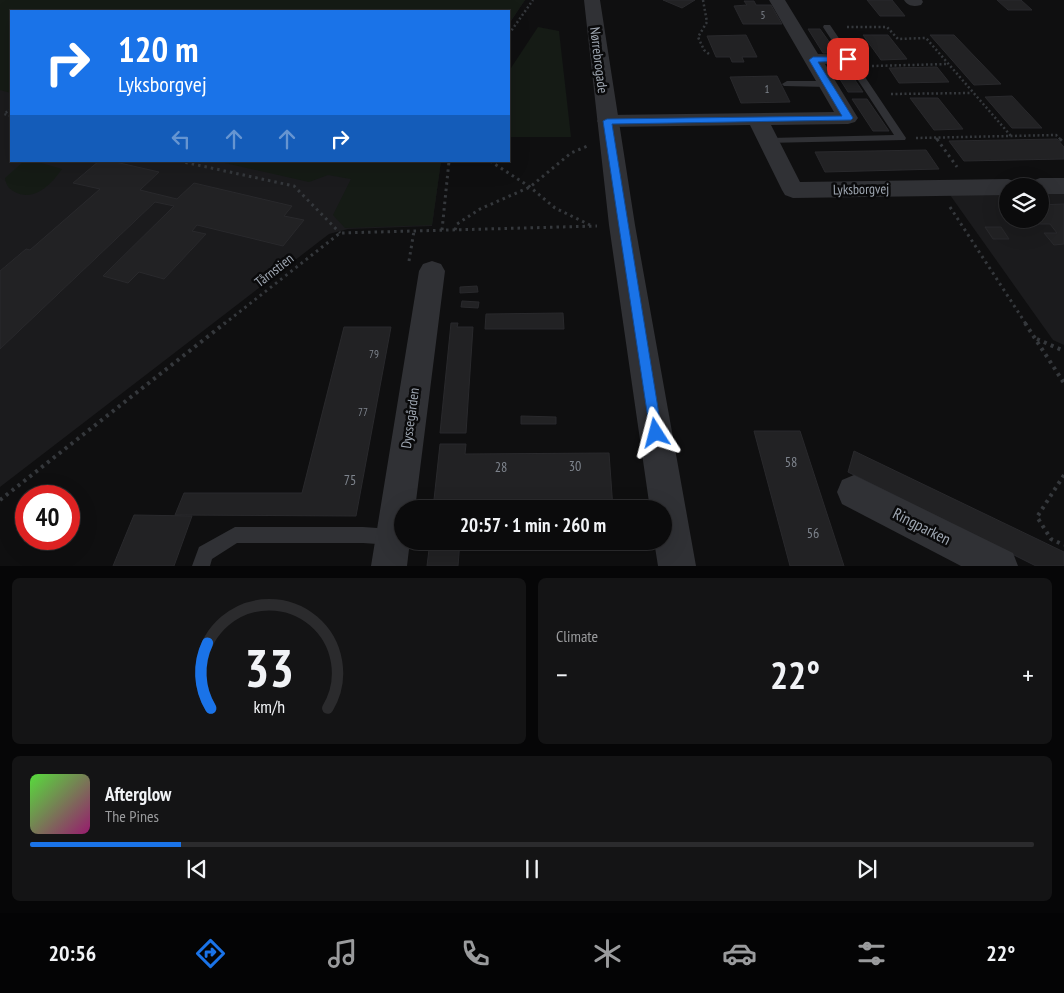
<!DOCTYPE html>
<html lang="en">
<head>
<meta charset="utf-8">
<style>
	:root { --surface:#0b0b0c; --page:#141415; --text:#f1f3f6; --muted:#9a9b9d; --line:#2b2b2d; --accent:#1a73e8 }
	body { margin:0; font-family:"PT Sans Narrow",sans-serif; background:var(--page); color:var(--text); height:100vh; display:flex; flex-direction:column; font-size:19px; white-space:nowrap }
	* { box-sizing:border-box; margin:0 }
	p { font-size:16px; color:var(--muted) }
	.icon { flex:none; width:28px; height:28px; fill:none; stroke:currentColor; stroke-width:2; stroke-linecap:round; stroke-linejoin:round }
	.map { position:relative; height:566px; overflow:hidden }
	.panel { display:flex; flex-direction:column; gap:12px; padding:12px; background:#060607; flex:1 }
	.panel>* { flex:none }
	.guide { position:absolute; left:10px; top:10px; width:500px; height:152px; border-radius:0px; box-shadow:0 5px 20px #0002,0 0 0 1px var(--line); background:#1a73e8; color:#fff; overflow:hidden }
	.buttons { position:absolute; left:999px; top:178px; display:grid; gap:10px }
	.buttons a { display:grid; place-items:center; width:50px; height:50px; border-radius:50%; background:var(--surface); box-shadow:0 5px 20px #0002,0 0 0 1px var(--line); font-size:25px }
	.speed { position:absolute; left:15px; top:485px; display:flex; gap:10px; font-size:25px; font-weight:700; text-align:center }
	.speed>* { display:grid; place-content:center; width:65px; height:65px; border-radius:50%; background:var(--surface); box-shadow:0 5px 20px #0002,0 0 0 1px var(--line); line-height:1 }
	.speed .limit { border:8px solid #d22; background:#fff; color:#111 }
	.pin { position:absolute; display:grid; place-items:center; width:42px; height:42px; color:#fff; margin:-21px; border-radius:10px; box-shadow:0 2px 8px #0006 }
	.me { position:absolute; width:55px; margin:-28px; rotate:351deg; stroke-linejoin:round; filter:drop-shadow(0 0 4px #0008) }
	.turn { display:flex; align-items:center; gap:18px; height:105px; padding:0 25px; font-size:22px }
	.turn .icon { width:65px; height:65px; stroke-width:2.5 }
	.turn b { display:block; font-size:35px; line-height:42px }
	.lanes { display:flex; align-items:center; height:48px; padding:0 25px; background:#0003; justify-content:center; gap:25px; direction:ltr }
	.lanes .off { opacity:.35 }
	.big { font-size:38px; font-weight:800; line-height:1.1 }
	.panel .card { flex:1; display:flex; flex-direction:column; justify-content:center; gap:8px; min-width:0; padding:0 18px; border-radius:8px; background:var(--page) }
	.panel .dial { align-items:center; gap:0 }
	.dial svg { height:130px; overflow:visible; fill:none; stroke:var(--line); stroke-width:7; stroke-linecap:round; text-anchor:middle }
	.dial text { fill:var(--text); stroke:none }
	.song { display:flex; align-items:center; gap:15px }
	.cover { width:60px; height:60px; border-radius:8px; background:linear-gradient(135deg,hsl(110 70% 55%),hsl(320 70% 35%)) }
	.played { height:5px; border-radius:2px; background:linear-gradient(90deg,var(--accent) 15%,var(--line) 15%) }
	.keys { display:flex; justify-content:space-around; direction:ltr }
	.heat { display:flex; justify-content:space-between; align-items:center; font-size:28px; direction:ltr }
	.panel .tiles { flex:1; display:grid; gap:12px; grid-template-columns:1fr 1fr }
	.card:last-child { grid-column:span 2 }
	.trip { position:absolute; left:394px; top:500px; width:278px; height:50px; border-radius:25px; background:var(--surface); box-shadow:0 5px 20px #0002,0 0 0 1px var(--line); font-weight:800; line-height:50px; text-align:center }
	.tab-bar { display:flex; height:80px; justify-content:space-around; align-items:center; background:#040405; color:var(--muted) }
	.tab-bar .icon { width:35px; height:35px }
	.tab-bar .selected { color:var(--accent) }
	.tab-bar b { font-size:22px; color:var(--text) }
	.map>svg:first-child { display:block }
</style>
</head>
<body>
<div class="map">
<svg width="1064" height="566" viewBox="0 0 1064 566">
	<rect width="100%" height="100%" fill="#0f0f10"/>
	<g fill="#1b1b1d">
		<path d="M0 0H525L509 24V11H11V161H441L432 226 348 229 329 234 0 487Z"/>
		<path d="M1040 192H1064V345L1053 340 950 195 1007 193 1008 219H1040Z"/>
	</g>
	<g fill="#151b15">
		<path d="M0 0H525L509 23V11H11V93L0 90Z"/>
		<path d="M538 27 559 31 571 137H509V71Z"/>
		<path d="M24 161H34L62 169C52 183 36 201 17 193 10 190 6 186 5 178Z"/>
		<path d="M216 161H441L432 225 345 228 333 215 351 179 328 175 309 182Z"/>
	</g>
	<g fill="#222224" stroke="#29292c">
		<path d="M663 0H695L682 8Z"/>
		<path d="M867 0H892L905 16H880Z"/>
		<path d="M997 0H1021L1032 10H1008Z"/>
		<path d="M744 1H754L756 5H771L782 24H743L734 6 747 5Z"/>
		<path d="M808 29H820L837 53H823Z"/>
		<path d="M746 35 757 57H742L744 62H732L730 57H716L707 36Z"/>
		<path d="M863 35H888L907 59 881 60Z"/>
		<path d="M930 35H954L1001 84 974 85Z"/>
		<path d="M831 65H845L863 92H848Z"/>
		<path d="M937 67 949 82 899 83 889 68Z"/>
		<path d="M777 76 790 102 741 103 730 77Z"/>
		<path d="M1012 96 1042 128H1012L985 97Z"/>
		<path d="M910 98H938L963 129 934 130Z"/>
		<path d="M852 99H867L889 131H873Z"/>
		<path d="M1057 139 1064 147V159L964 161 949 141Z"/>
		<path d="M926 150 939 169 825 172 815 152Z"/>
		<path d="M99 161H111L159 172 140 190 177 199 194 183 292 206 284 216 304 220 283 246 197 225 192 231 206 234 164 279 139 272 128 283 103 276 174 206 155 202 0 349V271L26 249 30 250 100 189 73 183Z"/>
		<path d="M1064 204V244L1054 245 1044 233H1057L1050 224H1028L1024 219H1040V205Z"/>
		<path d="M985 227H1001L1009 239H993Z"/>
		<path d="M477 286 478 292 460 293V287Z"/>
		<path d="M462 301 479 302 478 308 461 307Z"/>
		<path d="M563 313 564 329H485L486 314Z"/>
		<path d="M451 323H458L457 327H473L466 433H440Z"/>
		<path d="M344 327H391L356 516 175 515 184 493H302Z"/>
		<path d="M521 416 556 417V424H521Z"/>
		<path d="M754 431H800L844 566H790Z"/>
		<path d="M440 444H466L465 454 609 453 613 509H433Z"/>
		<path d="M854 451 1064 552V566H1036L848 472Z"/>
		<path d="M134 515 192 516 174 566H113Z"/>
		<path d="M430 541H460L458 566H427Z"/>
	</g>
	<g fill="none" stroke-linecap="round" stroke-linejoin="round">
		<g stroke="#35383c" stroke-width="2.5" stroke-dasharray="2 2.5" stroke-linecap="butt">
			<path d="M703 0 707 22 698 37 704 50 709 54"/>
			<path d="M847 27H887L898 39 926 38 1011 136"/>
			<path d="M509 34 533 0"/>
			<path d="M872 66 948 64"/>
			<path d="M891 94 972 93"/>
			<path d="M11 109 4 114 11 116"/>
			<path d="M916 138 1056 135 1062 141"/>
			<path d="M936 138 938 141"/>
		</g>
		<g stroke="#35383c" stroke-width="3" stroke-dasharray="2.5 4" stroke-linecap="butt">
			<path d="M937 139 957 167"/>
			<path d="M1060 139 1064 143"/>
			<path d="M179 161 294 186 340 233"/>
			<path d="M490 161 530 187 555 208 590 225"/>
			<path d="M950 207 1026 324"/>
			<path d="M442 230 449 161"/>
			<path d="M455 230 457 224 480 209 530 187 571 153 590 145"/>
			<path d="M409 261 414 231"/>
			<path d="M224 324 340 233 597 226"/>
		</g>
		<g stroke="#35383c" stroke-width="4" stroke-dasharray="3 4.5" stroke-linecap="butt">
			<path d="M1025 323 1064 383"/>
			<path d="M1037 339 1064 351"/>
			<path d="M1064 475 1037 517 1051 539 1064 545"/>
			<path d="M0 500 225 323"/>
		</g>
		<g fill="#303135" fill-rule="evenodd">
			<path d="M824 25H830L906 138 905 140 766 143 765 141 770 138 894 135 823 27Z"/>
			<path d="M787 81H827L832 84 827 87 784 86 782 84Z"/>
			<path d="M235 527H363L392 529 398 531 400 537 398 543 392 545 363 543H237L212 559 210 566H192L199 547Z"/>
		</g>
		<g fill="#303135" fill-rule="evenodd">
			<path d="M769 0H785L818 54 854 55 857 59 854 63 825 64 858 118 855 122 848 124 771 125 800 182 1008 179 1016 182 1019 186H1008V195L793 198 785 195 782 190 750 125 607 127 600 125 597 121 600 117 607 115 834 112Z"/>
			<path d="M904 0H922L923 2 921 5C913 7 908 6 904 0Z"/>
			<path d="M1040 178H1064V194H1040V186H1029L1032 181Z"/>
			<path d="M432 261 441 264 445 271 415 509H402V541H410L407 566H371L419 271 423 264Z"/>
			<path d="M854 475 1013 553 1018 566H961L842 504 837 492 842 480Z"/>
		</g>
		<path fill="#303135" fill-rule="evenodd" d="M584 0H600L635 225 696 566H658L654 541H662V509H650L609 225Z"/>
	</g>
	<path fill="#1a73e8" stroke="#114b97" d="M848 57 852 59 851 61 818 62 853 118 851 120 612 124 662 433 660 438 656 440 651 438 603 121 607 119 842 116 809 60 813 57Z"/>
	<g text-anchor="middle" stroke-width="5" stroke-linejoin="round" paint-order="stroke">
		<g font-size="11" fill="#7f858e">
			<text x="763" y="19">5</text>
			<text x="767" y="93">1</text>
			<text x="374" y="358">79</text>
			<text x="363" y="416">77</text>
		</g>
		<g font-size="14" fill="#9fa7b2" stroke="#0a0a0b">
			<text transform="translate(599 60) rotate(83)" y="5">Nørrebrogade</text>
			<text transform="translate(861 189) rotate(-1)" y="5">Lyksborgvej</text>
			<text transform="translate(274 270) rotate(-38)" y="5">Tårnstien</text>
			<text transform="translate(410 418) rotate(-82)" y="5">Dyssegården</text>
		</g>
		<g font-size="14" fill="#7f858e">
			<text x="791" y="467">58</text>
			<text x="575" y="471">30</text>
			<text x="501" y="472">28</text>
			<text x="350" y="485">75</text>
			<text x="813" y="538">56</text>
		</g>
		<g font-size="16" fill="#9fa7b2" stroke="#0a0a0b">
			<text transform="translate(922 526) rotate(27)" y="6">Ringparken</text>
		</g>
	</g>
</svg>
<div class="buttons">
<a><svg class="icon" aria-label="layers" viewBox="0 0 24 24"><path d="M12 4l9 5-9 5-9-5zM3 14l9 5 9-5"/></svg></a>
</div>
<div class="speed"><div class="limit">40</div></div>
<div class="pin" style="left:848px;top:59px;background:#d93025"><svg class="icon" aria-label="arrive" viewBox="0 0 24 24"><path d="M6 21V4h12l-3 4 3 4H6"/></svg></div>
<svg class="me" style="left:656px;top:433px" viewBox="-20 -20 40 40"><path d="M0-17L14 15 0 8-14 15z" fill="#1a73e8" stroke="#fff" stroke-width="4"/></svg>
<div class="trip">20:57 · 1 min · 260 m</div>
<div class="guide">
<div class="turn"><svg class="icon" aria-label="right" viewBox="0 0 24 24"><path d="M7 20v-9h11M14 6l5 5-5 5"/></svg><div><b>120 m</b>Lyksborgvej</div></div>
<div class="lanes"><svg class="icon off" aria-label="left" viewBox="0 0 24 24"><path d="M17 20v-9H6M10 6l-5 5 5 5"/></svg><svg class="icon off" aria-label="ahead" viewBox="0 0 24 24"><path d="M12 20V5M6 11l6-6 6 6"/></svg><svg class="icon off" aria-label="ahead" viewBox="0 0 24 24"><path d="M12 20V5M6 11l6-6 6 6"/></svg><svg class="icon" aria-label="right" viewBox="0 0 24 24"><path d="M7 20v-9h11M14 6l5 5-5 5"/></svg></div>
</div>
</div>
<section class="panel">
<div class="tiles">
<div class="card dial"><svg viewBox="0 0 100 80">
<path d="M14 69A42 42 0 1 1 86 69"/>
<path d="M14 69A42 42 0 0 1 12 29" stroke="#1a73e8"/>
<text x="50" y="56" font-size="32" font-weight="700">33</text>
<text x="50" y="72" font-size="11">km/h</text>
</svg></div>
<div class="card"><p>Climate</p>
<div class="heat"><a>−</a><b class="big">22°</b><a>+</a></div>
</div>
<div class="card">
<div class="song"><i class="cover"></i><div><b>Afterglow</b><p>The Pines</p></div></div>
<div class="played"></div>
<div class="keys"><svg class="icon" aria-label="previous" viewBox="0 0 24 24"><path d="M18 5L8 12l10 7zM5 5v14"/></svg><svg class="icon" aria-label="pause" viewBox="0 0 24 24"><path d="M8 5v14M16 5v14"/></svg><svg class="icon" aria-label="next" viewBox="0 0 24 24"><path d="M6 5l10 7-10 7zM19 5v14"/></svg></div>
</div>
</div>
</section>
<nav class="tab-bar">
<b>20:56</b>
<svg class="icon selected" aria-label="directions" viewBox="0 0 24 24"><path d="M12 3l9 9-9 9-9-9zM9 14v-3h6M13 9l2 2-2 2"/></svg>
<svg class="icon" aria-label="music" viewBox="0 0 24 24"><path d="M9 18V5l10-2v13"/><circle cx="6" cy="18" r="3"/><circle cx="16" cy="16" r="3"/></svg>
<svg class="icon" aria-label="phone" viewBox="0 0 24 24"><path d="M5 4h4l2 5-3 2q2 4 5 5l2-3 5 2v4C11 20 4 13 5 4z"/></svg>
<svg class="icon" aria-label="climate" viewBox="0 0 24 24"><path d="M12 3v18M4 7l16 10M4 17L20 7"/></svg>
<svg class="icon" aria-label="car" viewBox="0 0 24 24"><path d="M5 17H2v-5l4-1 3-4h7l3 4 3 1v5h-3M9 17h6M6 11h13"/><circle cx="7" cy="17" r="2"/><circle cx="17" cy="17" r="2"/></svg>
<svg class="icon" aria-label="filters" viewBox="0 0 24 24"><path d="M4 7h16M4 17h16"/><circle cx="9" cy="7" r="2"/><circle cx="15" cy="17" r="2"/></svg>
<b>22°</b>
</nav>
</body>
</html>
